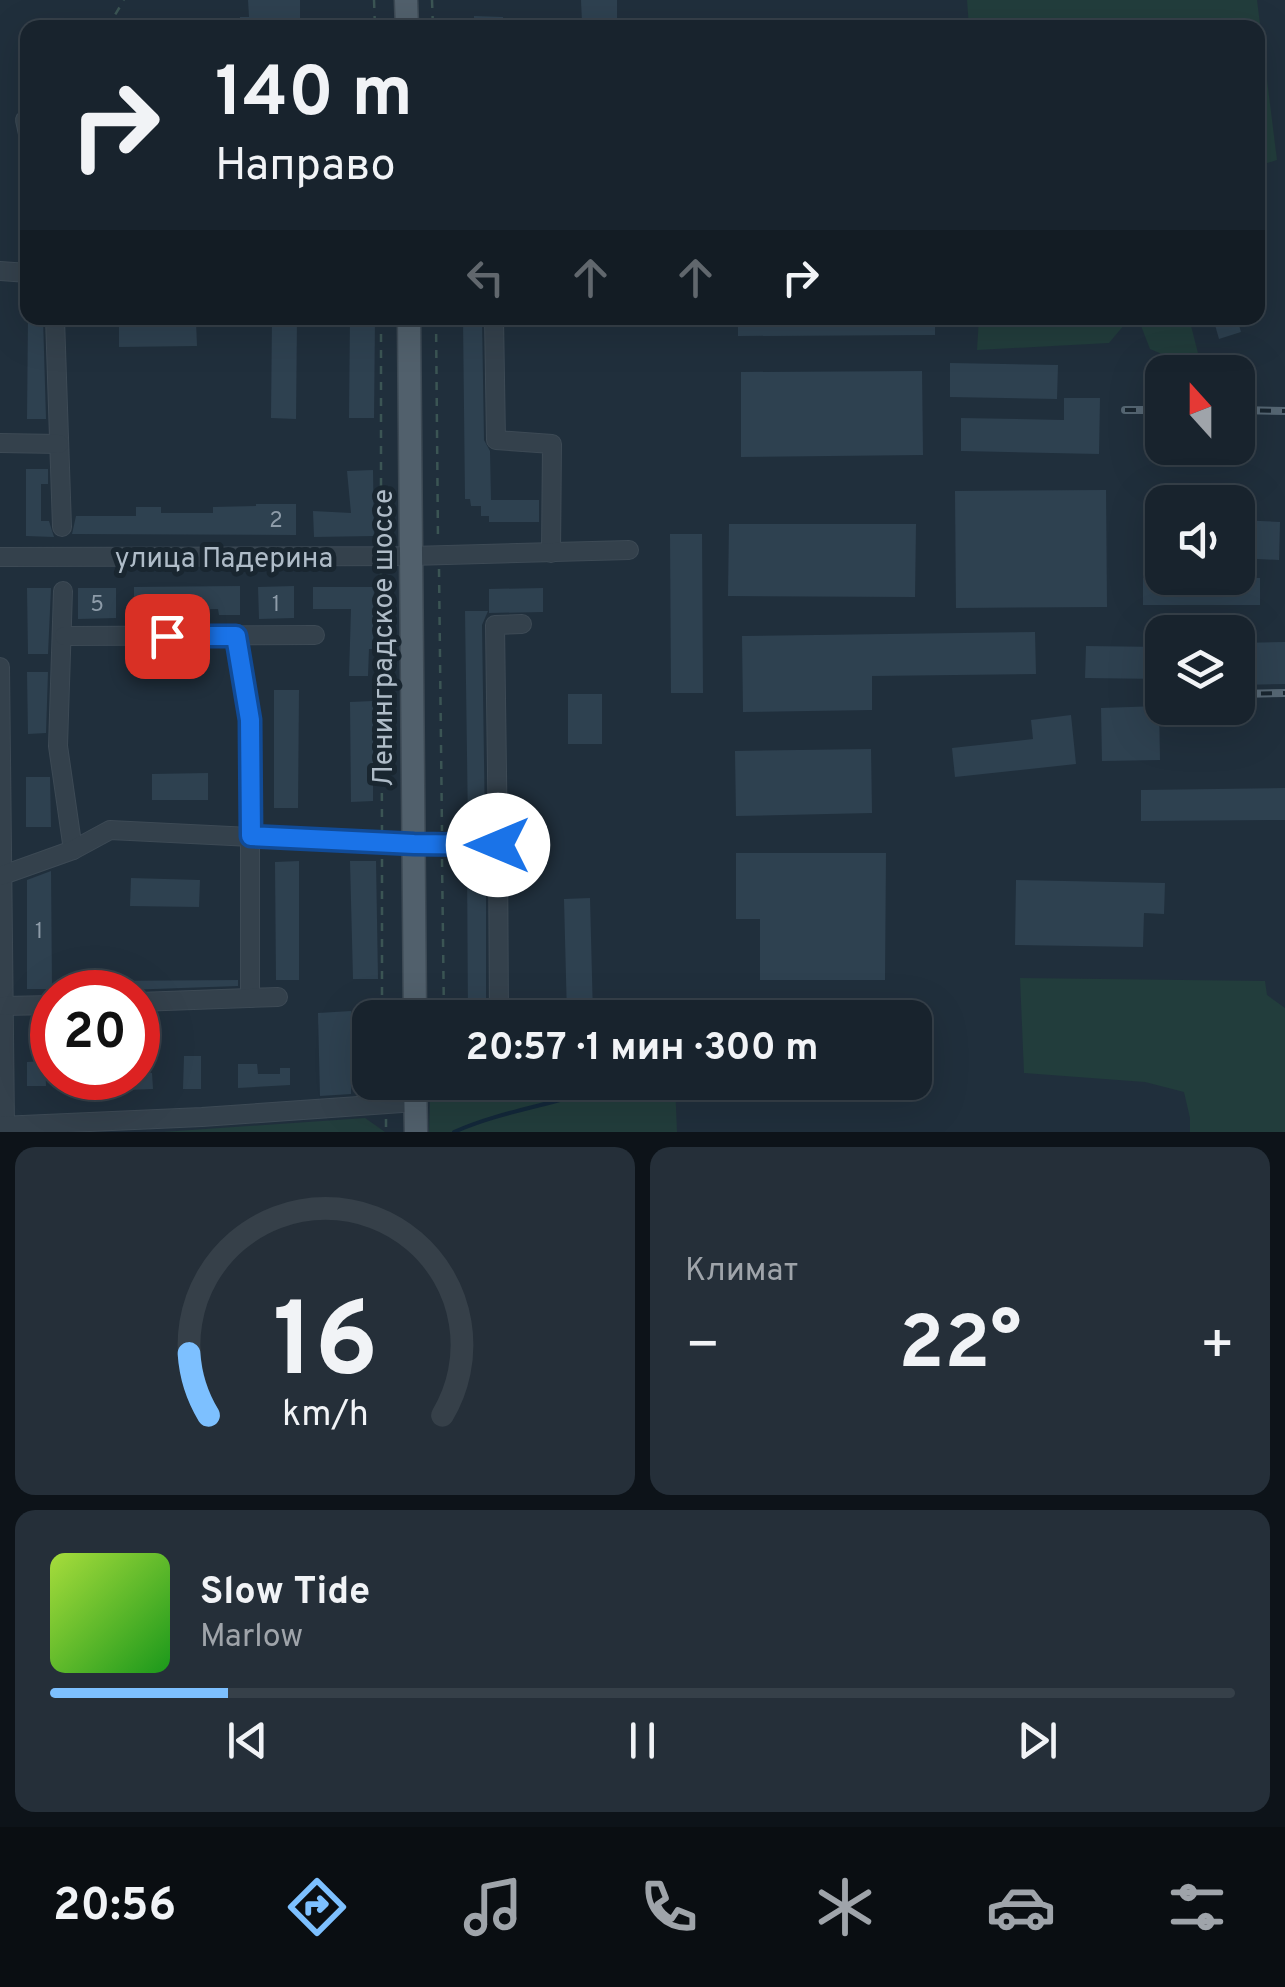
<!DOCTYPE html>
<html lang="ru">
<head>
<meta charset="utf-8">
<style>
	:root { --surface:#18232d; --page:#252f39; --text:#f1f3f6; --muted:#9fa4aa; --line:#364049; --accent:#7dc0ff }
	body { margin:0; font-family:Overpass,sans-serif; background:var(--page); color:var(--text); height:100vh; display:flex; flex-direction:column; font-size:38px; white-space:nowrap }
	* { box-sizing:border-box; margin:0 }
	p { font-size:32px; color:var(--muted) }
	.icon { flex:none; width:55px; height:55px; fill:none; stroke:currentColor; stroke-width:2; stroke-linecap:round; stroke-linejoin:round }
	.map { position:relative; height:1132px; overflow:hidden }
	.details { display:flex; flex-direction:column; gap:15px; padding:15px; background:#0d1319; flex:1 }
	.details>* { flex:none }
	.guide { position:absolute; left:20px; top:20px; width:1245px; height:305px; border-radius:20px; box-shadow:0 10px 40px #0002,0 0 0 2px var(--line); background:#18232d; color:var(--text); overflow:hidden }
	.needle { width:65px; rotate:339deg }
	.controls { position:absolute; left:1145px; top:355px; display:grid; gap:20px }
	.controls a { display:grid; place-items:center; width:110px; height:110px; border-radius:20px; background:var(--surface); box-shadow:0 10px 40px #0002,0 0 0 2px var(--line); font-size:50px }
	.speed { position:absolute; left:30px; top:970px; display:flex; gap:20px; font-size:50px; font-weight:700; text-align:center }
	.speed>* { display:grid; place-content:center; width:130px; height:130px; border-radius:50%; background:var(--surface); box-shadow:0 10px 40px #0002,0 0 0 2px var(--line); line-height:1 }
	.speed .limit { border:15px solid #d22; background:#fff; color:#111 }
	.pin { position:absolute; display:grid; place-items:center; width:85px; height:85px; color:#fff; margin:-42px; border-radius:20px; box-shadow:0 5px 15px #0006 }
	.me { position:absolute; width:110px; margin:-55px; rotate:270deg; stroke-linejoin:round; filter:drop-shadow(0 0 8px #0008) }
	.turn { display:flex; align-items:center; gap:35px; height:210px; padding:0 30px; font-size:45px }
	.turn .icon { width:130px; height:130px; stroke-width:2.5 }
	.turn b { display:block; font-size:70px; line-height:85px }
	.lanes { display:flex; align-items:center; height:95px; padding:0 30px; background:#0003; justify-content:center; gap:50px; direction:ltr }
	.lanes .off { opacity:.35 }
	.big { font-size:75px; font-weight:700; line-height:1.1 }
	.details .tile { flex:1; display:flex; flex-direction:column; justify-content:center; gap:15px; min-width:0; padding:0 35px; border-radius:20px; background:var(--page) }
	.details .dial { align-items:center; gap:0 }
	.dial svg { height:260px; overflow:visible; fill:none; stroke:var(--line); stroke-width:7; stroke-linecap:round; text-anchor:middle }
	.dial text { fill:var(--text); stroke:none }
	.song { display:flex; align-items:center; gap:30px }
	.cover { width:120px; height:120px; border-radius:15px; background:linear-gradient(135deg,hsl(80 70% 55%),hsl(120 70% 35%)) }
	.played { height:10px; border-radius:5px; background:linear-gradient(90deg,var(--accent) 15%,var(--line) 15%) }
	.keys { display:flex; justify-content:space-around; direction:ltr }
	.heat { display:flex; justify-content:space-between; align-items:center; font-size:55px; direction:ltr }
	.details .tiles { flex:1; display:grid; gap:15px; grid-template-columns:1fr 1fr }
	.tile:last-child { grid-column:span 2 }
	.trip { position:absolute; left:352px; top:1000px; width:580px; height:100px; border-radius:20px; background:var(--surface); box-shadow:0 10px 40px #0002,0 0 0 2px var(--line); font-weight:700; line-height:100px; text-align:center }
	.tab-bar { display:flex; height:160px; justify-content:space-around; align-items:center; background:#0a0e12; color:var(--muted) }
	.tab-bar .icon { width:70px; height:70px }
	.tab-bar .on { color:var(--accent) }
	.tab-bar b { font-size:45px; color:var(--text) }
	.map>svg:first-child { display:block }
</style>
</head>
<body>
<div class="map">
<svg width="1285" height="1132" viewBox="0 0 1285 1132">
	<rect width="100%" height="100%" fill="#202f3c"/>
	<g fill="#223d3c">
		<path d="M967 0H1257L1277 160 1258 166V28L969 27Z"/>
		<path d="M979 318H1130L1109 343 977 350Z"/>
		<path d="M1138 318H1189L1199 357 1176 360 1150 349Z"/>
		<path d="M1020 978 1265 981 1267 995 1285 1008V1132H1190V1118L1184 1092 1145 1082 1024 1073Z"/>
		<path d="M540 1083H675L677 1132H429L430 1099Z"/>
		<path d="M365 1118 385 1132H162Z"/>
	</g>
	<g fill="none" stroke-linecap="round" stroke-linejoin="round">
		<path stroke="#13283a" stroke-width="4" d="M454 1132C496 1113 544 1106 588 1092"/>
	</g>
	<g fill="#2e4150">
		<path d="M248 0H300V18H309V28H240V17H249Z"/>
		<path d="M581 0H617V23H582Z"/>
		<path d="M474 16 503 17V28H474Z"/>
		<path d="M28 318H43L46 419H27Z"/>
		<path d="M272 318H297L296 419 271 418Z"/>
		<path d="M350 318H375L374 418H349Z"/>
		<path d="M463 318H482L484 440 490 451 491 500H539V522H489V516H481V506H471L470 499H465Z"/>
		<path d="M738 318H935V335L738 336Z"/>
		<path d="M1213 318H1237L1241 332 1219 339Z"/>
		<path d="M196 321 197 346 119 347V322Z"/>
		<path d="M950 363 1058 365 1057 399 950 397Z"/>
		<path d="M922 371 923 455 741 457V372Z"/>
		<path d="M1064 398H1100L1099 454 961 451V418L1064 420Z"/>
		<path d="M26 469H48V484H41V521H49L54 537 26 536Z"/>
		<path d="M373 470 374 536 314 537 313 511 351 513 347 471Z"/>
		<path d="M1106 490 1107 607 956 608 955 491Z"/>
		<path d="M256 504H296V535L72 534 76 516H136V507H161V513H213V507L256 506Z"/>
		<path d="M1150 518H1162V556H1149Z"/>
		<path d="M1238 520 1280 522 1279 560 1238 558Z"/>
		<path d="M729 524H916L915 597 728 596Z"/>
		<path d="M670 534H702L703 693H671Z"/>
		<rect x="1143" y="578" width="117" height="27"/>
		<path d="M240 586V615H219L218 609 154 610V616H134V587Z"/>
		<path d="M294 586V618L259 619 258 587Z"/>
		<path d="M313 587H374L373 649H369L368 676H349L351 609H313Z"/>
		<path d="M27 588H51L48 654H28Z"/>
		<path d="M78 588H116V618L78 619Z"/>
		<path d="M543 588V612L489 613V589Z"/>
		<path d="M465 611H488L482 625 485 827H468Z"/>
		<path d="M1035 632 1036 674 872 676V710L743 712 742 636Z"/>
		<path d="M1285 642V684L1240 685 1239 643Z"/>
		<path d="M1086 646 1162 647V679L1085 678Z"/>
		<path d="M27 672H48L46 733 28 734Z"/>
		<path d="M274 690H299L298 808H274Z"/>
		<rect x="568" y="694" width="34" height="50"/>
		<path d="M373 701V801L351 802 350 702Z"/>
		<path d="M1159 706 1160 760 1102 761 1101 708Z"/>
		<path d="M1071 715 1076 764 955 777 952 748 1033 739 1031 720Z"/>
		<path d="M871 749 872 813 736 816 735 751Z"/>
		<path d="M208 773V800H152V774Z"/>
		<path d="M26 777H50L51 827H26Z"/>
		<path d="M1285 788V820L1141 821V790Z"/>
		<path d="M736 853H886L885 980H760V919H736Z"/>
		<path d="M467 859H486V1018H468Z"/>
		<path d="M299 861V980H276L275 862Z"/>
		<path d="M350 861H376L378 979H353Z"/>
		<path d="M51 871 52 989H27V880Z"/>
		<path d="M131 878 200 880 199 907 130 906Z"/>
		<path d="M1016 880 1165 883 1164 914 1144 913 1143 947 1015 945Z"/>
		<path d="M590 898 593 1016H567L564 899Z"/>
		<path d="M238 980V986L98 991V981Z"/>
		<path d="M351 1011V1094L320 1096 318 1013Z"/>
		<path d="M184 1056H201V1089H183Z"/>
		<path d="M45 1061 46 1086H27V1062Z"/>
		<path d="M238 1064H257L258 1074H280V1068H290V1085L238 1088Z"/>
		<path d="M138 1073H152L153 1089 126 1090 125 1078H138Z"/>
		<rect x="77" y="1078" width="28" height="13"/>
	</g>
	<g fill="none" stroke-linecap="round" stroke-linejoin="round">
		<g stroke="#3d4a55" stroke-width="20">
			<g id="minor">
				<path d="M25 120 28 134"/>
				<path d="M0 271 28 273"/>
				<path d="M55 318 62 527"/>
				<path d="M494 318 496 440 552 444 551 553"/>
				<path d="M0 443 59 444"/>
				<path d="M0 557 411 556 629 550"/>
				<path d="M63 591 58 746 73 850"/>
				<path d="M236 635 250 720V998"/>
				<path d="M64 636 315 635"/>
				<path d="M0 667 5 1126"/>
				<path d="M498 845 495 625 522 624"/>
				<path d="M0 876 73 850 110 830 413 845H498L499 1018"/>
				<path d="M138 1002 278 997"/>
				<path d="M4 1006 52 1005"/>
				<path d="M0 1126 202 1117 416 1102"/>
			</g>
		</g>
		<g stroke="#3d4a55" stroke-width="25">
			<g id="major">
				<path d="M406 0 407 28"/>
				<path d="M409 318 415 1018"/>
				<path d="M415 1082 416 1132"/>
			</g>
		</g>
		<g stroke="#3b5554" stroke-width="2.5" stroke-dasharray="8 8" stroke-linecap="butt">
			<path d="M374 0 375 28"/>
			<path d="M432 0 433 28"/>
			<path d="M107 28 124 0"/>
			<path d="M381 318V541"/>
			<path d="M436 318 438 541"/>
			<path d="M381 569 382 831"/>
			<path d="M439 569 442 831"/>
			<path d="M382 859V1018"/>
			<path d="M442 859 444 1018"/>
			<path d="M386 1119V1132"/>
		</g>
		<use href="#minor" stroke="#34414c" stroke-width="18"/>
		<use href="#major" stroke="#51606c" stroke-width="22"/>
		<g stroke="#556673" stroke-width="8">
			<g id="rail">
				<path d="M1125 410H1162"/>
				<path d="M1238 410 1285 411"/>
				<path d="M1239 694 1285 693"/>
			</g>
		</g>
		<use href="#rail" stroke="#192630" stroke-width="4" stroke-dasharray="11" stroke-linecap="butt"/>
	</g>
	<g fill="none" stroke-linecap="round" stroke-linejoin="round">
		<g stroke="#114b97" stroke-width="25">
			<path id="route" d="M167 636H236L250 720 251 836 414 844 498 845"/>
		</g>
		<use href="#route" stroke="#1a73e8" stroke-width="18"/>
	</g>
	<g text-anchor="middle" stroke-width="10" stroke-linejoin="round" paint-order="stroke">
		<g font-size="22" fill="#8e9ca9">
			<text x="276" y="527">2</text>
			<text x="97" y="611">5</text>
			<text x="276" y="611">1</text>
			<text x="39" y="938">1</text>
		</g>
		<g font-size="28" fill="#afbcc8" stroke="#192630">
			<text x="224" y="567">улица Падерина</text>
			<text transform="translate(382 638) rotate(-90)" y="10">Ленинградское шоссе</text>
		</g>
	</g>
</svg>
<div class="controls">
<a><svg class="needle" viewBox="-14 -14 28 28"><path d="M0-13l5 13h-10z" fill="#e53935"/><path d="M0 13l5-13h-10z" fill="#9fa4aa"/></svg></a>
<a><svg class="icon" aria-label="sound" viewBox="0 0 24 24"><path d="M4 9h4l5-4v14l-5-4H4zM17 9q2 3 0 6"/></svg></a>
<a><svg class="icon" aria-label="layers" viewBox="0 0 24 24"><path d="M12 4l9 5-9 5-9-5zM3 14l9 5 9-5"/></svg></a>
</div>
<div class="speed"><div class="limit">20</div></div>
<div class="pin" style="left:167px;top:636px;background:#d93025"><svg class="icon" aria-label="arrive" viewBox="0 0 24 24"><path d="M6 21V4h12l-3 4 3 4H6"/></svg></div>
<svg class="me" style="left:498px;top:845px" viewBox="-20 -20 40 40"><circle r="19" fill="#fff"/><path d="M0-13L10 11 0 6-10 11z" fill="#1a73e8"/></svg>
<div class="trip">20:57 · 1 мин · 300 m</div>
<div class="guide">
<div class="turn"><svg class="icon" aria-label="right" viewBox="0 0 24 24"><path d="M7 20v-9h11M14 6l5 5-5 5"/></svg><div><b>140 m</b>Направо</div></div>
<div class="lanes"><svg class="icon off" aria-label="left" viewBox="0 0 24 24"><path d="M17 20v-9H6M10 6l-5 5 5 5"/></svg><svg class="icon off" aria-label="ahead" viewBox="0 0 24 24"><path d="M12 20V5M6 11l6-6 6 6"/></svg><svg class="icon off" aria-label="ahead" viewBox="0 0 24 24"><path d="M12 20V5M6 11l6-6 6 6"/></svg><svg class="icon" aria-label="right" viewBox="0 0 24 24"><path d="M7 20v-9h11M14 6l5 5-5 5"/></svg></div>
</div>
</div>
<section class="details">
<div class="tiles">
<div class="tile dial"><svg viewBox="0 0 100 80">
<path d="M14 69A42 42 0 1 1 86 69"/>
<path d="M14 69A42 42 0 0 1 8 50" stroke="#7dc0ff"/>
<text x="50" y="56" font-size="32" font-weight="700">16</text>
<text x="50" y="72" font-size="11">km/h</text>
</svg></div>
<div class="tile"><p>Климат</p>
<div class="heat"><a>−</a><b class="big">22°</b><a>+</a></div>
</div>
<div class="tile">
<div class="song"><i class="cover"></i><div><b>Slow Tide</b><p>Marlow</p></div></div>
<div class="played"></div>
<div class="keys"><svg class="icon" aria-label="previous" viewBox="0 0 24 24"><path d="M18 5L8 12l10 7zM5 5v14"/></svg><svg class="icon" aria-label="pause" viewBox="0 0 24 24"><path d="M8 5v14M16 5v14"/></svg><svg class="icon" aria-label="next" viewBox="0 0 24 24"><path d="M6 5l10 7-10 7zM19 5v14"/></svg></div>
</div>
</div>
</section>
<nav class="tab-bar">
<b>20:56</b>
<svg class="icon on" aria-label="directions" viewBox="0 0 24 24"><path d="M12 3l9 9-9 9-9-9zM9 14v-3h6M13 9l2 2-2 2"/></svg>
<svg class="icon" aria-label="music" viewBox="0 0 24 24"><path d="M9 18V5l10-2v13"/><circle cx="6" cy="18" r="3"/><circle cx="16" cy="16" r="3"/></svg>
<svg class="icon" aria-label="phone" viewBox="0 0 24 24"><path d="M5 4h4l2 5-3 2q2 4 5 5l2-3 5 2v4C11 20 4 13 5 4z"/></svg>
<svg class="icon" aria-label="climate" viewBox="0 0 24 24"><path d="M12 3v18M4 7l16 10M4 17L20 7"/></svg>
<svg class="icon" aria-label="car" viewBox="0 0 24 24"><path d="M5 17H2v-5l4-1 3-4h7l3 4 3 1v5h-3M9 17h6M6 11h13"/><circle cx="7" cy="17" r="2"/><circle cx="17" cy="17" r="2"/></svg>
<svg class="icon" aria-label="filters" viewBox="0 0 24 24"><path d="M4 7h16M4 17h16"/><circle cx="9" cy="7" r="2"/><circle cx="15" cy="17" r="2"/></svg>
</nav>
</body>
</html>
